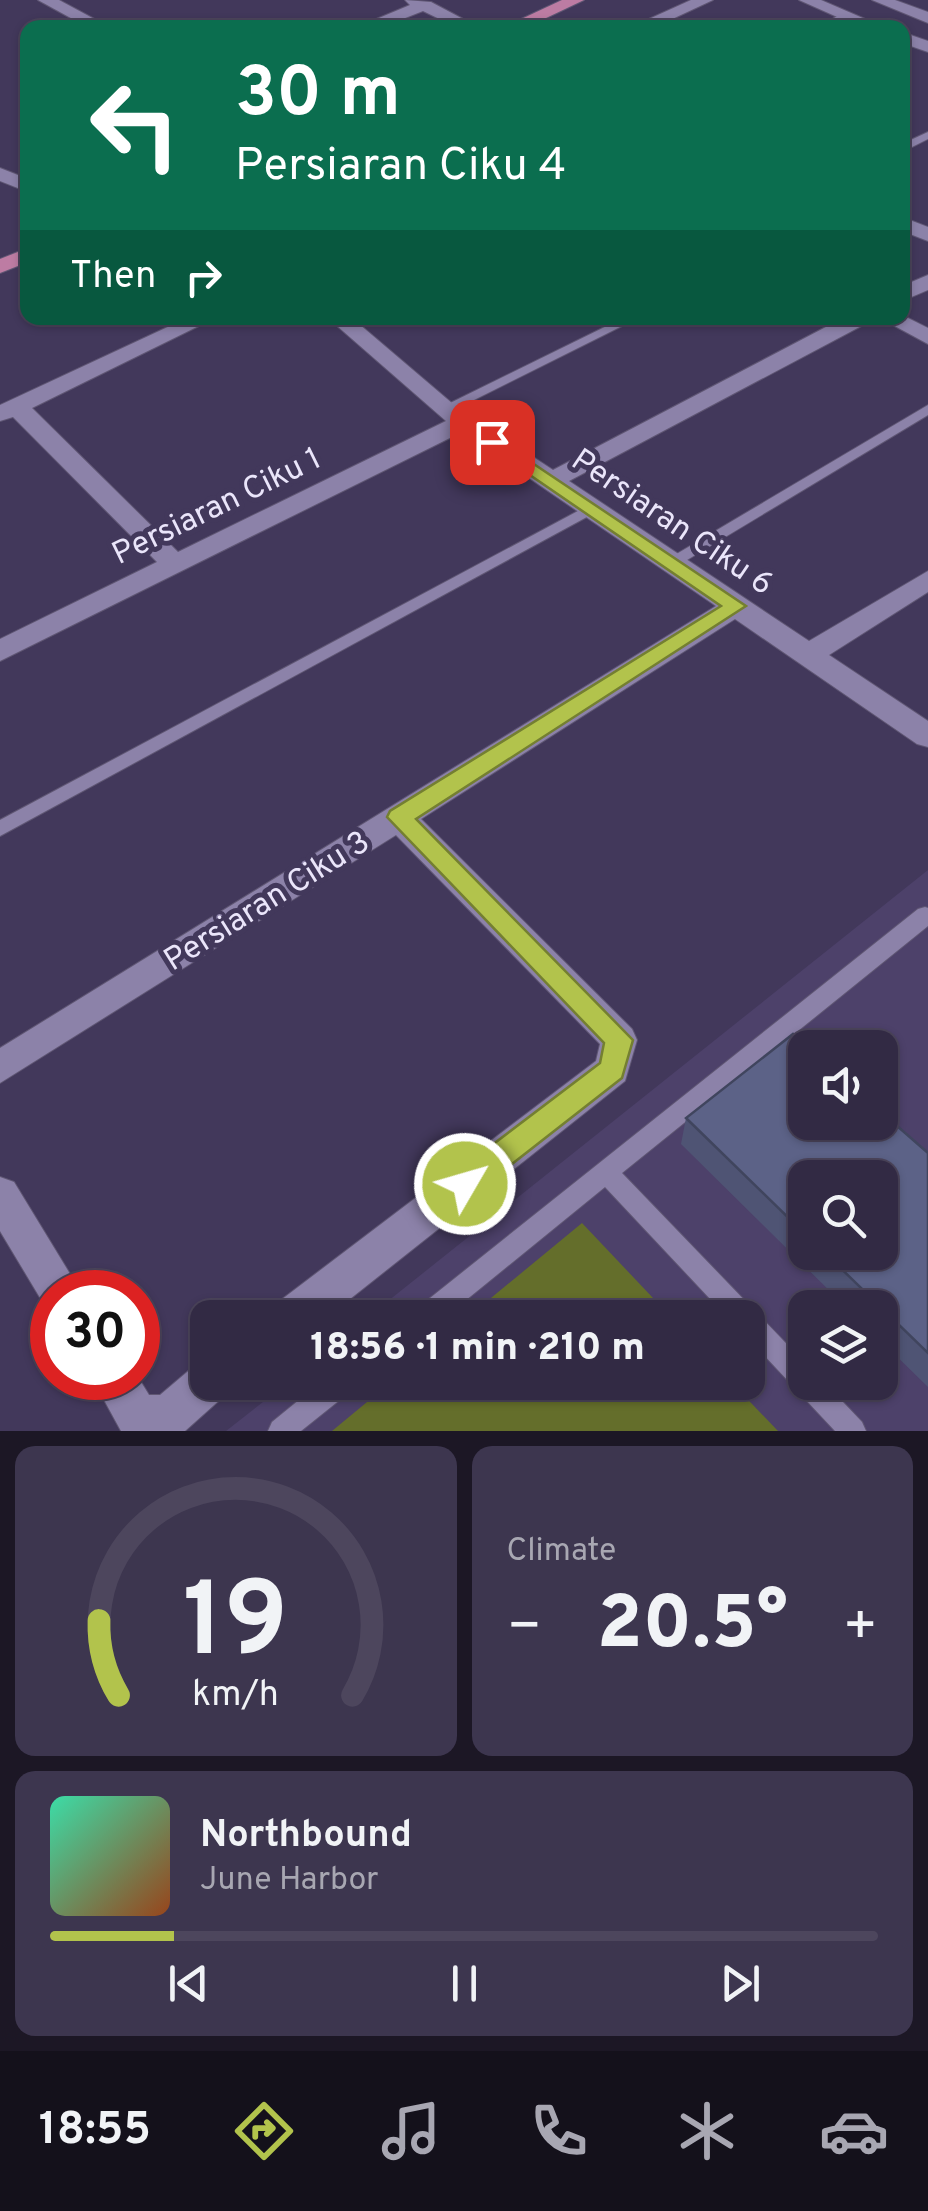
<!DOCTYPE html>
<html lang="en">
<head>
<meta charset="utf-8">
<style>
	:root { --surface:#322a44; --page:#3d364f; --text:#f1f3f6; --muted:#a8a7b2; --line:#4d465d; --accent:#b2c34c }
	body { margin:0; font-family:Overpass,sans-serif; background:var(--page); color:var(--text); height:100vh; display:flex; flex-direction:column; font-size:38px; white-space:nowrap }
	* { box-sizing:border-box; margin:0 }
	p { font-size:32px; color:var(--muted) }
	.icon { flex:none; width:55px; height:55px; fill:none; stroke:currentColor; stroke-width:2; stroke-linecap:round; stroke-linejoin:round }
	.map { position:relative; height:1431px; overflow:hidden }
	.sheet { display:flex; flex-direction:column; gap:15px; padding:15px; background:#1c1725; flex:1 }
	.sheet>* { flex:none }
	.banner { position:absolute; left:20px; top:20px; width:890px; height:305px; border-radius:20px; box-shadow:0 2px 8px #0004,0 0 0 2px var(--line); background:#0b6e4f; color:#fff; overflow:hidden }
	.controls { position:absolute; left:788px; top:1030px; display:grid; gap:20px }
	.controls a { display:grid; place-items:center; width:110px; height:110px; border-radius:20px; background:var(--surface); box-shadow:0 2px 8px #0004,0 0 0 2px var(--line); font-size:50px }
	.speed { position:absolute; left:30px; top:1270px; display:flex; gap:20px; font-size:50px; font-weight:700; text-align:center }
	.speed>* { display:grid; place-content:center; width:130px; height:130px; border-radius:50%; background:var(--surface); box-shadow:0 2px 8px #0004,0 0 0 2px var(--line); line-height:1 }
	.speed .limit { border:15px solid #d22; background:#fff; color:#111 }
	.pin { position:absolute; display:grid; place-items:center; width:85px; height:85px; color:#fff; margin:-42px; border-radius:20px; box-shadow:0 5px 15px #0006 }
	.me { position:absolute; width:110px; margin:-55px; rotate:52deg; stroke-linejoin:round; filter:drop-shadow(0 0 8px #0008) }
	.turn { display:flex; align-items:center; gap:35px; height:210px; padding:0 50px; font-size:45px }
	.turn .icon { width:130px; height:130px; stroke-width:2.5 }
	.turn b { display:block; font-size:70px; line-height:85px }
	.then { display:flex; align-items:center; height:95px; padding:0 50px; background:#0003; gap:20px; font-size:38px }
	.big { font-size:75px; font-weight:800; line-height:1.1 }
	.sheet .card { flex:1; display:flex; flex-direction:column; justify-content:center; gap:15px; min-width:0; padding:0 35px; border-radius:20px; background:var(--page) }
	.sheet .dial { align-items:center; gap:0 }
	.dial svg { height:260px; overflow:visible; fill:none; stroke:var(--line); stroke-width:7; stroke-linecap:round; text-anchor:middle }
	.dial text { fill:var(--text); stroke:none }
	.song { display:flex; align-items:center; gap:30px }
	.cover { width:120px; height:120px; border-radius:15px; background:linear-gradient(135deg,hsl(160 70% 55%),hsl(20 70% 35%)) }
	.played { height:10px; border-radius:5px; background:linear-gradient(90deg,var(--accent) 15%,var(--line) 15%) }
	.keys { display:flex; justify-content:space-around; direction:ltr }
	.heat { display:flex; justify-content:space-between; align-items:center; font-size:55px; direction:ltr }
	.sheet .tiles { flex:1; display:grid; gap:15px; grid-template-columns:1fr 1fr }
	.card:last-child { grid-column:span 2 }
	.trip { position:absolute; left:190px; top:1300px; width:575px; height:100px; border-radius:20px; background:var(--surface); box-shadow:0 2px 8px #0004,0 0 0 2px var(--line); font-weight:800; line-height:100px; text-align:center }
	.tab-bar { display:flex; height:160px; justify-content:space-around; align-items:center; background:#14111b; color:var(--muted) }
	.tab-bar .icon { width:70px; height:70px }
	.tab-bar .selected { color:var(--accent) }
	.tab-bar b { font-size:45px; color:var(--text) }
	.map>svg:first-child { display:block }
</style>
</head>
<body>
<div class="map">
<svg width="928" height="1431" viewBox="0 0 928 1431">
	<rect width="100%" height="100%" fill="#42385b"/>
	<path fill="#4d416a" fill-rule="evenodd" d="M928 870V1431H226L287 1383 748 1382V1318L368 1317ZM805 1048H880V1122H805ZM805 1178H880V1252H805ZM805 1308H880V1382H805Z"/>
	<g fill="#646e2b">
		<path d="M582 1223 671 1317H468Z"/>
		<path d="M390 1383H732L778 1431H332Z"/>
	</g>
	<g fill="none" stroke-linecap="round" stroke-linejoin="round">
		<g stroke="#5f5673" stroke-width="2">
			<g id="lane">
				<path d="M843 13 851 15 828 28H816Z"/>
				<path d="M928 132V139L902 152V144Z"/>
				<path d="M623 318H638L450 412H440L438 409Z"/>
				<path d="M928 405V415L677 566 671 567 663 562Z"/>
				<path d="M591 504 596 506 599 509 596 512 0 836V820Z"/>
				<path d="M925 907 928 908V926L622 1173 805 1363V1382H824L862 1422 866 1431H835L748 1338V1318H728L605 1187 444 1318H412L415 1310 918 909Z"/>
				<path d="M321 1382H354L351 1391 301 1431H268L272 1422Z"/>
			</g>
		</g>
		<g stroke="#5f5673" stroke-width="2">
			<g id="street">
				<path d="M38 0H59L111 28H89Z"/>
				<path d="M405 0 431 2 480 28H458L423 11 380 28H355L410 5Z"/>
				<path d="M691 0H713L653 28H629Z"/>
				<path d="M799 0H821L886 28H862Z"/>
				<path d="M872 0H895L928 12V23Z"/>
				<path d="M902 32 928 41V52L902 43Z"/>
				<path d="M0 168 28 179V192L0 181Z"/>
				<path d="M902 217 928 227V241L902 231Z"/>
				<path d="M928 275V290L902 301V286Z"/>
				<path d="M902 315 928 328V344L880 318Z"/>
				<path d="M187 318H215L32 408 178 552 446 421 328 318H352L453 404 553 470 843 318H870L867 323 569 481 809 641 928 571V592L829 655 928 721V747L917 744 735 619 421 819 632 1029 637 1040 625 1081 326 1318H271L277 1303 596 1061 600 1044 396 835 0 1083V1048L716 606 462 432 0 661V639L157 562 13 417 0 421V405Z"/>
				<path d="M0 1177 14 1182 81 1292H52V1309L45 1306 0 1231Z"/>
				<path d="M208 1361V1382H229L223 1397 185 1431H121L92 1378 138 1377 149 1395H160L193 1367Z"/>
			</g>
		</g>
		<g stroke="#5f5673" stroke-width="2">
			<g id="primary">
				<path d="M562 0H584L525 28H502Z"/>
				<path d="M28 248V262L0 273V259Z"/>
			</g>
		</g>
		<use href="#lane" fill="#8c82a9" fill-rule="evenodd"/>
		<use href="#street" fill="#8c82a9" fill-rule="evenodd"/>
		<use href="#primary" fill="#bd7ca3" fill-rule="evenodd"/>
	</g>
	<path fill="#4f5474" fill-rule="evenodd" d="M686 1118 928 1153V1387L880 1340V1308H847L681 1144ZM805 1178 880 1252H805Z"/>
	<path fill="#5c6287" stroke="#40455e" stroke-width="2.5" d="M793 1034 808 1048H805V1122H880V1111L928 1153V1353L824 1252H880V1178H805V1234L686 1118Z"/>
	<path fill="#b2c34c" stroke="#747f31" stroke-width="2.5" d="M492 436 746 606 416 819 633 1040 622 1078 475 1193 465 1197 454 1193 450 1184 454 1174 600 1063 604 1043 387 817 390 811 721 606 486 445 483 442Z"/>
	<g text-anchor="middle" stroke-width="10" stroke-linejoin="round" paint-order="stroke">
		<g font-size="32" fill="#eae5fa" stroke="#42385b">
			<text transform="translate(216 505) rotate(-26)" y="11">Persiaran Ciku 1</text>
			<text transform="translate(673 521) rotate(34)" y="11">Persiaran Ciku 6</text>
			<text transform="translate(266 900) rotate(-32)" y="11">Persiaran Ciku 3</text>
		</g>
	</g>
</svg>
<div class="controls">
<a><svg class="icon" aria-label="sound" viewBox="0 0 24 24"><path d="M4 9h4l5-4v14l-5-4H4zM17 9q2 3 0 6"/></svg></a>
<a><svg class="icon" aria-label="search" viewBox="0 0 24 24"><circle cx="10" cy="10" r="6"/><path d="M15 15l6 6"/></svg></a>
<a><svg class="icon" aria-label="layers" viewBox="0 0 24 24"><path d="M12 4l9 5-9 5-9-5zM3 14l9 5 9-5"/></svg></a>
</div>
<div class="speed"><div class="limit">30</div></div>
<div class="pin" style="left:492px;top:442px;background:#d93025"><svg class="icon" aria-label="arrive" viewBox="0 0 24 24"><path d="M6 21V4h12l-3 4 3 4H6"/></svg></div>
<svg class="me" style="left:465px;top:1184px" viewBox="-20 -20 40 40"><circle r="17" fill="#b2c34c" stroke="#fff" stroke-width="3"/><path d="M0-11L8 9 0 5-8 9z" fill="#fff"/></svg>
<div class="trip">18:56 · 1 min · 210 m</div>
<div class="banner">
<div class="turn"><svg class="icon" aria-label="left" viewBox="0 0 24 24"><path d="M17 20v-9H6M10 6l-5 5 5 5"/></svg><div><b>30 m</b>Persiaran Ciku 4</div></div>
<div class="then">Then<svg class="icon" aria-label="right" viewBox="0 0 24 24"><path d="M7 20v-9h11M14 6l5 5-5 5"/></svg></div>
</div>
</div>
<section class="sheet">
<div class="tiles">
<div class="card dial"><svg viewBox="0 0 100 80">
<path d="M14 69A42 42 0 1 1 86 69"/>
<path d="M14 69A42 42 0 0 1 8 46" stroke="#b2c34c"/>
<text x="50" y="56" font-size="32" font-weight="700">19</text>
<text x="50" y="72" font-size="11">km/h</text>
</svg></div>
<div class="card"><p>Climate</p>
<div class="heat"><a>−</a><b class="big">20.5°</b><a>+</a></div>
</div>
<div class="card">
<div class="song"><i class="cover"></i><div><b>Northbound</b><p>June Harbor</p></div></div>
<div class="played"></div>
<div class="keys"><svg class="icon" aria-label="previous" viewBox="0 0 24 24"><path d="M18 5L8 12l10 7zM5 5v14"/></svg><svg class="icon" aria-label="pause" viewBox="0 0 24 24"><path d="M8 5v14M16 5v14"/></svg><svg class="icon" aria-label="next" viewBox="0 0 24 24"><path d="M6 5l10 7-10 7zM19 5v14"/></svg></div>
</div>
</div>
</section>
<nav class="tab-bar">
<b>18:55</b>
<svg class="icon selected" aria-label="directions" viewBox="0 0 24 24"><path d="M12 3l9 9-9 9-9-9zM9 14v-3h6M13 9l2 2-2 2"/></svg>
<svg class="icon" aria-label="music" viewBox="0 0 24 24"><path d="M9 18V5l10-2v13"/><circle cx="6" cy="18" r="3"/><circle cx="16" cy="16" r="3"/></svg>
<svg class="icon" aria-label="phone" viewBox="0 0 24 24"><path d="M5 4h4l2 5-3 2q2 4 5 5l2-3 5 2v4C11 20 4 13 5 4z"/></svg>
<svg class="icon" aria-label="climate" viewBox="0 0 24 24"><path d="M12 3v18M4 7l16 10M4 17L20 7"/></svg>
<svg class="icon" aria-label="car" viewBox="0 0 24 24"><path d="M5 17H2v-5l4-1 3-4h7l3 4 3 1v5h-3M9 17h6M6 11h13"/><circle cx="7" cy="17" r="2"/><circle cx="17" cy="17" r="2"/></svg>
</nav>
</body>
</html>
